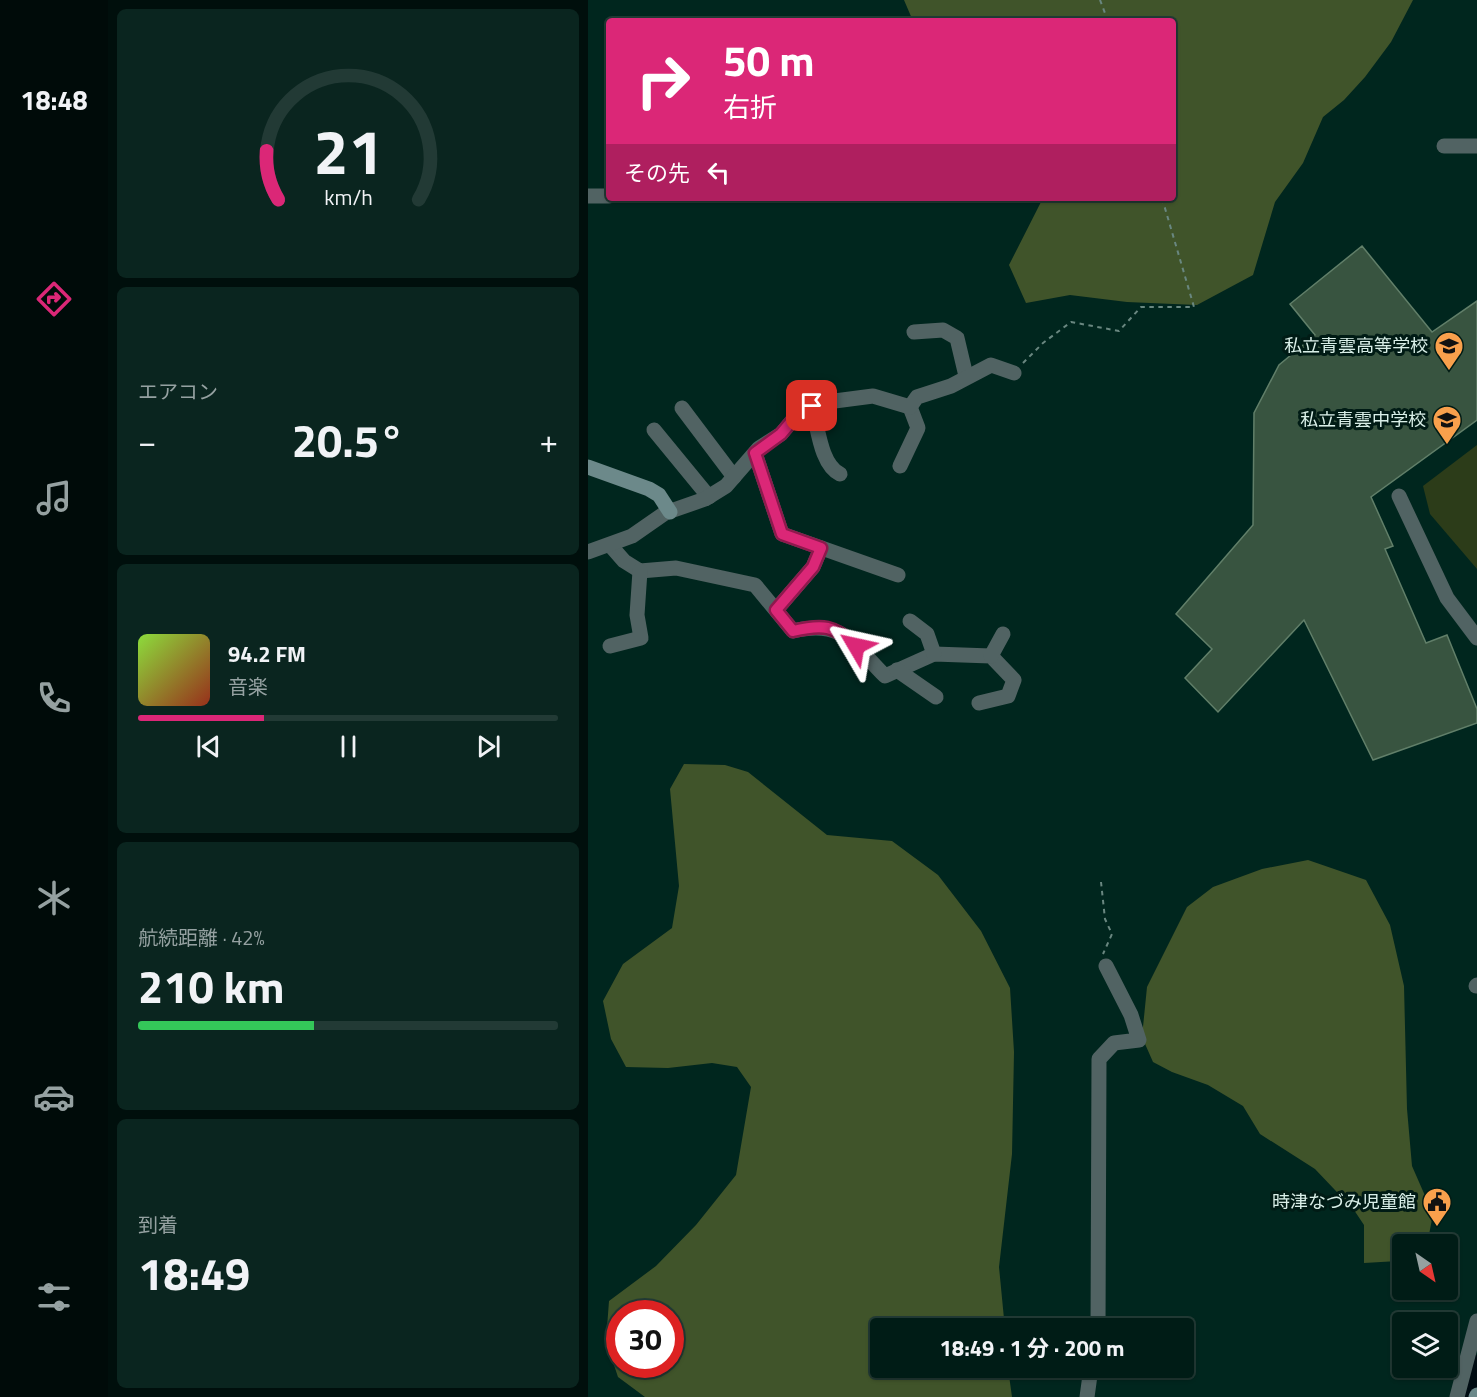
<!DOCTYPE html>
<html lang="ja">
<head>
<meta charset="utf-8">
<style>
	:root { --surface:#001c16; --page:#0a251f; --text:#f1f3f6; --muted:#95a1a1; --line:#223a35; --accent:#db2777 }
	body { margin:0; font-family:"Titillium Web","Noto Sans JP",sans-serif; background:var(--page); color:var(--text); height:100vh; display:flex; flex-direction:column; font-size:22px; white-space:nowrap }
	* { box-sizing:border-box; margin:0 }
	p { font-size:20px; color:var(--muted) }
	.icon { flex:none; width:33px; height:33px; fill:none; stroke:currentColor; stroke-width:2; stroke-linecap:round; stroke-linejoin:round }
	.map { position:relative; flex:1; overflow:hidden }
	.drawer { display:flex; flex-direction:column; gap:9px; padding:9px; background:#000f0c; width:480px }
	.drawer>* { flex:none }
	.top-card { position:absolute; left:18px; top:18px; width:570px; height:183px; border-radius:6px; box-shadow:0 2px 4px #0004,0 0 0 2px var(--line); background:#db2777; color:#fff; overflow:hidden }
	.needle { width:39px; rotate:146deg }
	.buttons { position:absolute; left:804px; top:1234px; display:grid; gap:12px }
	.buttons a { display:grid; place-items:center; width:66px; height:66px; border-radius:6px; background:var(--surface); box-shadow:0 2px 4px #0004,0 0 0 2px var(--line); font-size:30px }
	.speed { position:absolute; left:18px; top:1300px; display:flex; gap:12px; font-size:30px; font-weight:700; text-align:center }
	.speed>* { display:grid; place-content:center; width:78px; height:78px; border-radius:50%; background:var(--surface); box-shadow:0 2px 4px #0004,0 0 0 2px var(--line); line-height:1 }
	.speed .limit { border:9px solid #d22; background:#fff; color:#111 }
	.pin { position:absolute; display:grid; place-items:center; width:51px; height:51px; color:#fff; margin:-26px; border-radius:12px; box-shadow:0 3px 9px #0006 }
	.me { position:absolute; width:66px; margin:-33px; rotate:306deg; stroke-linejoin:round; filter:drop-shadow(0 0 4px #0008) }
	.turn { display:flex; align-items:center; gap:21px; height:126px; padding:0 18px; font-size:27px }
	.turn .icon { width:78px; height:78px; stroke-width:2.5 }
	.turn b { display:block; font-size:42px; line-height:51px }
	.then { display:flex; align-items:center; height:57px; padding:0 18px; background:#0003; gap:12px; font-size:22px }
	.big { font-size:45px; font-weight:700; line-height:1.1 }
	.drawer .tile { flex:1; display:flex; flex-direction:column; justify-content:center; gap:9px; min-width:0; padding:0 21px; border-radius:9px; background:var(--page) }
	.drawer .dial { align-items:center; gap:0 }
	.dial svg { height:156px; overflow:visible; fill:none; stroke:var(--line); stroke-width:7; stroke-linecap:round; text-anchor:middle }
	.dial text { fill:var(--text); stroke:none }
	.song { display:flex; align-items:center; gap:18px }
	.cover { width:72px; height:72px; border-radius:9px; background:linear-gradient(135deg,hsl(90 70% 55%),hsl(10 70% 35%)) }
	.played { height:6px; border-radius:3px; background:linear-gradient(90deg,var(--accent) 30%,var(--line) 30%) }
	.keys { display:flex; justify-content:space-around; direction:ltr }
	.heat { display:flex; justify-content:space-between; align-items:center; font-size:33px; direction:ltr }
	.charge { height:9px; border-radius:4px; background:linear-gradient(90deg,#34c759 42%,var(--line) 0) }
	.trip { position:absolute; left:282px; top:1318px; width:324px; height:60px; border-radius:6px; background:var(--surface); box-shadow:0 2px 4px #0004,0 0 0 2px var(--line); font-weight:700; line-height:60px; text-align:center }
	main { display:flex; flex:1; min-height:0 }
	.menu { display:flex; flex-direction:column; width:108px; justify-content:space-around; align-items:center; background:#000b09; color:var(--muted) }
	.menu .icon { width:42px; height:42px }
	.menu .selected { color:var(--accent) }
	.menu b { font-size:27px; color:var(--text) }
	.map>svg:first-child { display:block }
</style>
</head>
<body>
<main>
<nav class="menu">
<b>18:48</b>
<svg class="icon selected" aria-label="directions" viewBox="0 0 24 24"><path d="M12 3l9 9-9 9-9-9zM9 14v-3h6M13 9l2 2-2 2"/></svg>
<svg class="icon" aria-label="music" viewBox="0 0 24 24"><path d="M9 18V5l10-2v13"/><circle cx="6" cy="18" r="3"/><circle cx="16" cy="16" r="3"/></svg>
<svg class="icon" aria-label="phone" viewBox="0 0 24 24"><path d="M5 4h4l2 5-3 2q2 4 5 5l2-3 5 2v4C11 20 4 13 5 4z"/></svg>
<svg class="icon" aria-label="climate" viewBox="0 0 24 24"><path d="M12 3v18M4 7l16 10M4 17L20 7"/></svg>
<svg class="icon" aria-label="car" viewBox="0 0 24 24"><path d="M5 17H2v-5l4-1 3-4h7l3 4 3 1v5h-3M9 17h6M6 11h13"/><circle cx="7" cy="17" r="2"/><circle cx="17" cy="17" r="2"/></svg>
<svg class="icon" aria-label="filters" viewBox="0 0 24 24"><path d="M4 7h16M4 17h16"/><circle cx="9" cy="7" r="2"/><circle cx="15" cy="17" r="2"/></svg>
</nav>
<section class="drawer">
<div class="tile dial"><svg viewBox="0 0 100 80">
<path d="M14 69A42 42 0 1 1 86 69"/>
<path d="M14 69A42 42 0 0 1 8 44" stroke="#db2777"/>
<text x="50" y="56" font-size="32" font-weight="700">21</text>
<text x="50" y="72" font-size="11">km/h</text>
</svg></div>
<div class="tile"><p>エアコン</p>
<div class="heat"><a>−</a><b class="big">20.5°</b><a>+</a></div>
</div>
<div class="tile">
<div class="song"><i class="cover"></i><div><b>94.2 FM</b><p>音楽</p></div></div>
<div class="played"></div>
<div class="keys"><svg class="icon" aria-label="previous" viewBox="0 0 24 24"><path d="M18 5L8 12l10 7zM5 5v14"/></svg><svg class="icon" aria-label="pause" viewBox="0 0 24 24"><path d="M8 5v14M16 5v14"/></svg><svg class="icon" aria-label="next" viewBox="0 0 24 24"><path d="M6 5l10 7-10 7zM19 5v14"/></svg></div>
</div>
<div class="tile"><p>航続距離 · 42%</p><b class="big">210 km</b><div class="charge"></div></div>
<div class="tile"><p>到着</p><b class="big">18:49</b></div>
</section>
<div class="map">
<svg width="889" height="1397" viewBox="0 0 889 1397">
	<rect width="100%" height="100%" fill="#00261e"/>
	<path fill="#2c3c19" d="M889 445V569L842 514 835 486Z"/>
	<g fill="#40542a" fill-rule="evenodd">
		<path d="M316 0H825L803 42 777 77 756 100 735 117 715 163 687 202 665 275 609 305 539 302 482 295 438 303 421 265 455 198H585V21H325Z"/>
		<path d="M96 764 137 765 160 772 239 835 304 841 350 875 393 931 422 988 426 1052 424 1154 411 1267 417 1329H292V1368H420L424 1397H57L30 1377 18 1341 21 1301 68 1266 108 1225 148 1175 163 1087 149 1067 124 1063 80 1068 38 1067 23 1039 15 1001 35 964 84 928 91 886 82 789ZM32 1314H82V1365H32Z"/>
		<path d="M720 860 778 880 802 925 816 986 819 1109 824 1166 845 1214 839 1245H814V1259L810 1261 776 1263V1225L766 1210 727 1169 672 1134 655 1106 620 1085 584 1072 565 1062 554 1037 559 987 599 907 625 887 674 869Z"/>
	</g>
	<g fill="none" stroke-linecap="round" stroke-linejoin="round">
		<path stroke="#000c12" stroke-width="22" d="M882 1364 885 1397"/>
	</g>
	<path fill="#385440" stroke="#617f69" stroke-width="1.5" d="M774 246 844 332 889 301V420L783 497 805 546 797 549 838 643 859 635 889 709V723L785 760 716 620 630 712 597 678 624 649 588 614 665 525 666 413 691 365 727 335 702 304Z"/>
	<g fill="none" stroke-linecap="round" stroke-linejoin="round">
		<g stroke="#698780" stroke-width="2" stroke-dasharray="4.5 4.5" stroke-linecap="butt">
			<path d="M512 0 520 21"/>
			<path d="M435 363 455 343 483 322 531 331 553 307H606L574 198"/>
			<path d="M513 882 517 919 524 934 515 954"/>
		</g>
		<g stroke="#516363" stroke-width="15">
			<path d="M856 146H889"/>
			<path d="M0 196H21"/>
			<path d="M326 332 355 330 369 338 378 376"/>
			<path d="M224 407C230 426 232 464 252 474"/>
			<path d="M94 408 146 477"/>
			<path d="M66 430 121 497"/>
			<path d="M167 453 194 534 310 575"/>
			<path d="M312 466 330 428 322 407"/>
			<path d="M811 496 859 598 889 638"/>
			<path d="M22 545 36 561 52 571 88 568 167 585 205 631C255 619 264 643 297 676L346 654 403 656 426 680 420 696 391 703"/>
			<path d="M0 552 44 536 77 513 117 499 138 486 171 448 193 434 214 409 239 402 285 396 322 407 329 397 363 386 403 365 426 373"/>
			<path d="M188 610 225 567 233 548"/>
			<path d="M322 621 339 634 346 654"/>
			<path d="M22 646 53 638 49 615 52 571"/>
			<path d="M403 656 415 634"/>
			<path d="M309 670 348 697"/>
			<path d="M888 986 889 985"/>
			<path d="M510 1329 511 1059 526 1043 551 1040 543 1015 518 966"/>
			<path d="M499 1397 503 1368"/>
			<path d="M869 1397 889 1321"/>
		</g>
		<g stroke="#6c898a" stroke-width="15">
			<path d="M0 467 61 489 71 495 82 512"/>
			<path d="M888 1397 889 1395"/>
		</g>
	</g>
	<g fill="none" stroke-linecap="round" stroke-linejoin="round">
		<g stroke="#8e194d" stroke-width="15">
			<path id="route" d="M224 406 214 409 193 434 167 453 194 534 233 548 225 567 188 610 205 631C234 624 247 625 268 646"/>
		</g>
		<use href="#route" stroke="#db2777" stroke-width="10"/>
	</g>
	<defs>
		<g id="school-pin" transform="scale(1.5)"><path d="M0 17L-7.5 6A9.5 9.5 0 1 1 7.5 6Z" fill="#f9a04c" stroke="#001b15"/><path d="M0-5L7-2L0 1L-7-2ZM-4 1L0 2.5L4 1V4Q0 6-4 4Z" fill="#111"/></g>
		<g id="civic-pin" transform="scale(1.5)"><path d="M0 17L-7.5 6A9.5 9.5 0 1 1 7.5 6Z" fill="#f9a04c" stroke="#001b15"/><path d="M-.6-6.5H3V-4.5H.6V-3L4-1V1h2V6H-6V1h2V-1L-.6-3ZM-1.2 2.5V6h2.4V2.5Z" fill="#111"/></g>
	</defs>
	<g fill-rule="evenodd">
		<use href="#school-pin" x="861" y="346"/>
		<use href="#school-pin" x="859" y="420"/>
		<use href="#civic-pin" x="849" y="1202"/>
	</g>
	<g text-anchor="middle" stroke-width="6" stroke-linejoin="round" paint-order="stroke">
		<g font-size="18" fill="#d9efe8" stroke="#001b15" text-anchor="end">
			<text x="840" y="352">私立青雲高等学校</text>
			<text x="838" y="426">私立青雲中学校</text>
			<text x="828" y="1208">時津なづみ児童館</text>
		</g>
	</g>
</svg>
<div class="buttons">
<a><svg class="needle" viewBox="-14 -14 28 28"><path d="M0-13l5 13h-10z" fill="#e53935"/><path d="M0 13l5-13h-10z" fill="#95a1a1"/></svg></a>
<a><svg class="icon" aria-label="layers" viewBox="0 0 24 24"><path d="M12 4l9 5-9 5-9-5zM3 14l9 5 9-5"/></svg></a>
</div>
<div class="speed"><div class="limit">30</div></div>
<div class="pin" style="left:224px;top:406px;background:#d93025"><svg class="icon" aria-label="arrive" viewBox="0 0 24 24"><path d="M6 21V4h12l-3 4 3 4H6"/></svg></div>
<svg class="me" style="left:268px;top:646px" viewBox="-20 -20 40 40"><path d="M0-17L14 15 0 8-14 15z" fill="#db2777" stroke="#fff" stroke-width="4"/></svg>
<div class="trip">18:49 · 1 分 · 200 m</div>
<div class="top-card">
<div class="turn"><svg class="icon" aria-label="right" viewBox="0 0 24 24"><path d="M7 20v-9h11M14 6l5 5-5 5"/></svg><div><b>50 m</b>右折</div></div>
<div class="then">その先<svg class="icon" aria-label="left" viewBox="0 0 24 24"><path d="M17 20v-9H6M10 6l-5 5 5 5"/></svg></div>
</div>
</div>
</main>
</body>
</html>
